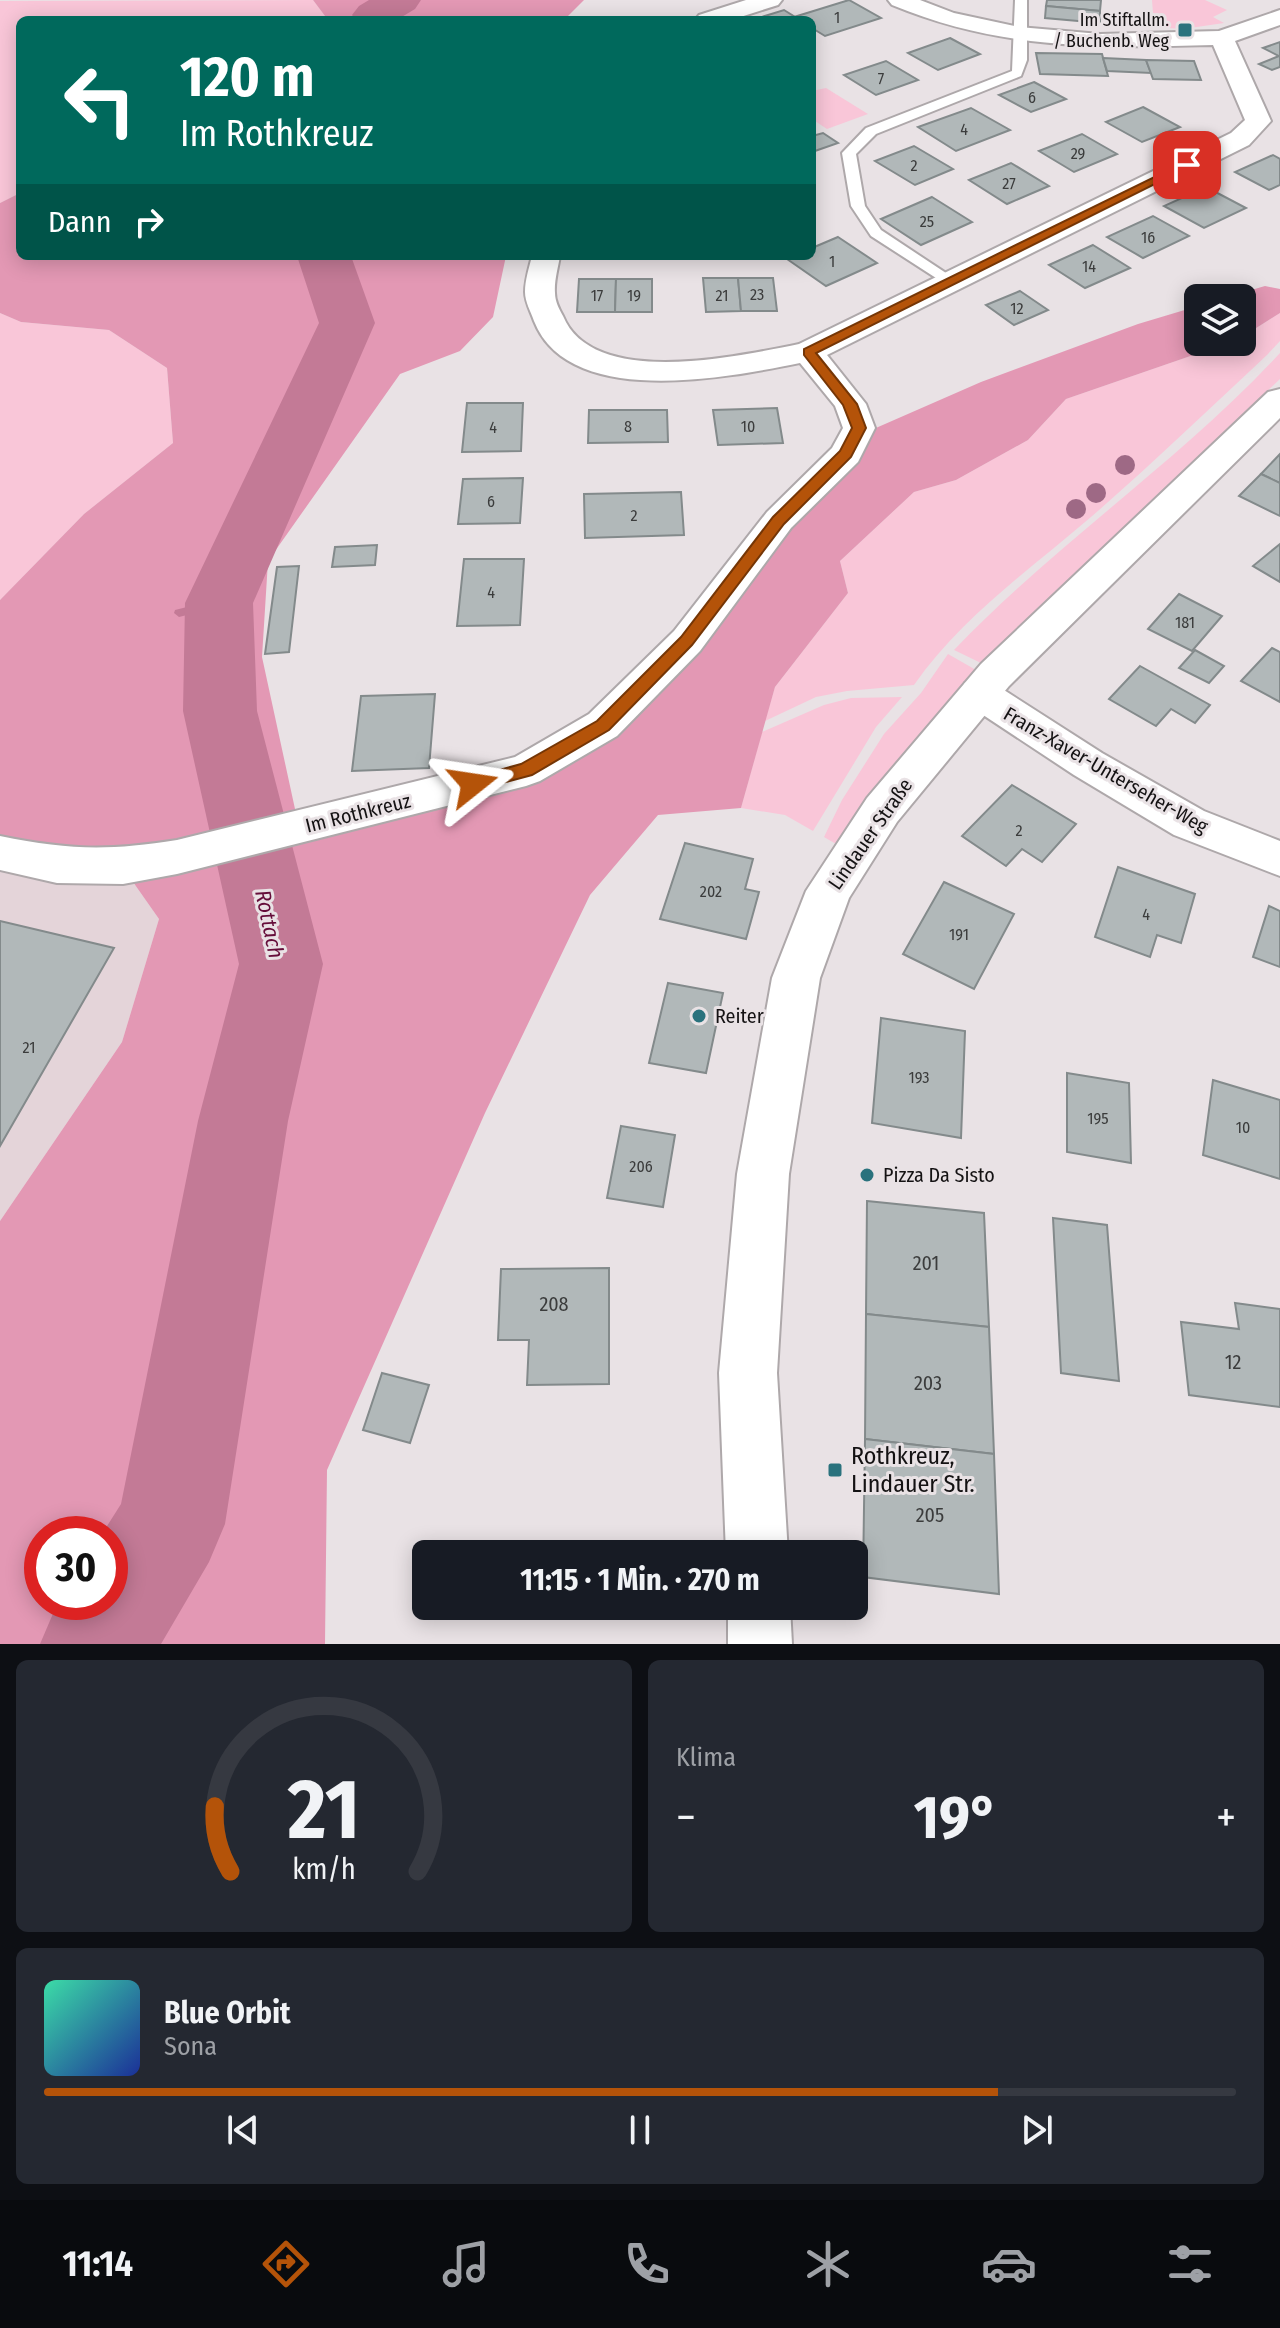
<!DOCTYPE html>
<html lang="de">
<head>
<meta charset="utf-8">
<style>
	:root { --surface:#171b24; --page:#242831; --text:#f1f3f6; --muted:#9ea1a6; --line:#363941; --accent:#b45309 }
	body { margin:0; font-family:"Fira Sans Condensed",sans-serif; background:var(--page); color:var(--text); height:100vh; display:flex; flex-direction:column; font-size:30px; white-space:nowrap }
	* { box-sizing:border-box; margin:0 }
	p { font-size:26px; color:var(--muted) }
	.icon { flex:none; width:44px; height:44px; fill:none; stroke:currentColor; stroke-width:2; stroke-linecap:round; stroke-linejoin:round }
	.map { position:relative; height:1644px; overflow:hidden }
	.panel { display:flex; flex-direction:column; gap:16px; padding:16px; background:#0d0f14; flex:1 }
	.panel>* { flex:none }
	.banner { position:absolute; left:16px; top:16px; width:800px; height:244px; border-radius:12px; box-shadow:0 4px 20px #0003; background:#00695c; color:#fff; overflow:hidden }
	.buttons { position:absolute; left:1184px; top:284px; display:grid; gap:16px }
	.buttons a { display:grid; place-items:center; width:72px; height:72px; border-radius:12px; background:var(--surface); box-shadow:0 4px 20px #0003; font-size:40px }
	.speed { position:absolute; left:24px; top:1516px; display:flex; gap:16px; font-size:40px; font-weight:700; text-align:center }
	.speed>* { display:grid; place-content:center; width:104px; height:104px; border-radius:50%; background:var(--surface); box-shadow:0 4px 20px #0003; line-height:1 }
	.speed .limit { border:12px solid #d22; background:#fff; color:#111 }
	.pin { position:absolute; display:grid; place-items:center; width:68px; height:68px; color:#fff; margin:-34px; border-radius:16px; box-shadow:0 4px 12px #0006 }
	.me { position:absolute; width:88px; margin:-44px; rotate:75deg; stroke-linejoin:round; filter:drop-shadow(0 0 6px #0008) }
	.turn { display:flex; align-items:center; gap:28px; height:168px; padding:0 32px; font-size:36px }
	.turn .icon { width:104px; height:104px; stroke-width:2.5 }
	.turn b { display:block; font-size:56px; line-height:68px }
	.then { display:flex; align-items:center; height:76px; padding:0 32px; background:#0003; gap:16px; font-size:30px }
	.big { font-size:60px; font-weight:700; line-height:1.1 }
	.panel .card { flex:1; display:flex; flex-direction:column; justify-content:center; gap:12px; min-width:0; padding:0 28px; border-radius:12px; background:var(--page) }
	.panel .dial { align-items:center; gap:0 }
	.dial svg { height:208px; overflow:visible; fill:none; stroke:var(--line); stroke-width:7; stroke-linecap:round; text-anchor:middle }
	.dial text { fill:var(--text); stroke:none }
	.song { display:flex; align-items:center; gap:24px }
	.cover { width:96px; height:96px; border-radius:12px; background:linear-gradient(135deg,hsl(160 70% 55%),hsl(230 70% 35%)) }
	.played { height:8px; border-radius:4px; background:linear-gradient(90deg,var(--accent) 80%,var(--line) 80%) }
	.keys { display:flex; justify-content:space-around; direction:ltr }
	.heat { display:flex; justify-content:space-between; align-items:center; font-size:44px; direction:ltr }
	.panel .tiles { flex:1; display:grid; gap:16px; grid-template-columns:1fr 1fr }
	.card:last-child { grid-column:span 2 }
	.trip { position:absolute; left:412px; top:1540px; width:456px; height:80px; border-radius:12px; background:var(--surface); box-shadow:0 4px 20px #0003; font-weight:700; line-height:80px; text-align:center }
	.tab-bar { display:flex; height:128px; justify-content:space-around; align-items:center; background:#090b0e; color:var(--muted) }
	.tab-bar .icon { width:56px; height:56px }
	.tab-bar .active { color:var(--accent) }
	.tab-bar b { font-size:36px; color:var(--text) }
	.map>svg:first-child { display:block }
</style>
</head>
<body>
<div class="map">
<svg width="1280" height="1644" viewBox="0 0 1280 1644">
	<rect width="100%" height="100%" fill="#e9e2e5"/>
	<path fill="#e4d4d9" d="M0 843 119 862 159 919 122 1042 0 1221Z"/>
	<g fill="#f9c6d8">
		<path d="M313 0 328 20H20V193L0 203V1Z"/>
		<path d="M1152 0H1205L1227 10 1213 17 1224 23 1183 29 1154 27Z"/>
		<path d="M826 88 868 114 827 129 812 119V91Z"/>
		<path d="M0 313 21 322 109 330 167 368 173 443 84 514 0 600Z"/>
		<path d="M1280 313V341L1267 355C1209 409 1151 465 1091 517 1028 571 962 617 914 685L847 691 816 697 765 721 775 687 848 593 840 561 914 492 956 480 1028 440 1066 399 1231 342H1242V337Z"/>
		<path d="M1280 353V379L981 663 954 650C1055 544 1179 462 1280 353Z"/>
		<path d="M948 654 976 670 864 801 836 844 824 837 842 800 884 734 921 693Z"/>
		<path d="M902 697 876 727 813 831 785 815 741 808 762 732 824 705 851 698Z"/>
	</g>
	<g fill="#e398b4" fill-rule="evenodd">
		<path d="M313 0H584L564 20H328Z"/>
		<path d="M20 193V256H506L493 317 460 351 400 374 268 561 262 657 300 832 604 731 869 431 981 382 1138 324 1198 306V342H1231L1066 399 1028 440 956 480 914 492 840 561 848 593 775 687 741 808 658 815 590 895 485 1113 327 1470 325 1644H0V1221L122 1042 159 919 119 862 0 843V600L84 514 173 443 167 368 109 330 21 322 0 313V203ZM42 1534H110V1602H42Z"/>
		<path d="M1265 286 1280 289V313L1242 337V298H1224Z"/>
	</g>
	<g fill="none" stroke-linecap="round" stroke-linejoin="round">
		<path fill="#c37a96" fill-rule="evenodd" d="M219 599 223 600 224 603 223 606 179 617 174 613 175 610Z"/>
		<g fill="#c37a96" fill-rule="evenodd">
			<path d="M369 0H421L415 9 400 18 402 20H356L352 15 359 6Z"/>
			<path d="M297 256H351L375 323 253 603 257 711 323 964 288 1121 225 1524 209 1562 161 1644H40L58 1602H110V1534H102L121 1504 198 1121 239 964 183 711 185 603 319 323Z"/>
		</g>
	</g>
	<g fill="#b1b8b9" stroke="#838a8b" stroke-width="2">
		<path d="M849 0 881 18 825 36 812 28V20L794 17Z"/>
		<path d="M1047 0H1101L1100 11 1046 6Z"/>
		<path d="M1046 6 1100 11V23L1045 18Z"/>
		<path d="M784 10 800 20H752Z"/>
		<path d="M950 38 980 54 938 70 908 53Z"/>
		<path d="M1280 42V67L1272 70 1259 64 1279 56 1263 48Z"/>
		<path d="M1036 53 1102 54 1108 76 1040 74Z"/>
		<path d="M1103 58 1146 60 1151 73 1107 71Z"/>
		<path d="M1146 60 1194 61 1201 80 1153 79Z"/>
		<path d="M886 61 918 80 876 95 844 75Z"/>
		<path d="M1034 82 1066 99 1031 112 999 95Z"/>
		<path d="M1143 107 1180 127 1142 142 1106 122Z"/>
		<path d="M971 108 1010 130 956 151 918 127Z"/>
		<path d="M823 133 838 143 812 152V136Z"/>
		<path d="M1082 134 1117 154 1074 172 1039 151Z"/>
		<path d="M914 146 953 169 915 185 875 161Z"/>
		<path d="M1273 155 1280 159V185L1269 190 1235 172Z"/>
		<path d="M1011 163 1049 186 1007 204 969 180Z"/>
		<path d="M1206 187 1246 208 1204 228 1164 206Z"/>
		<path d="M932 197 972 222 921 245 881 219Z"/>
		<path d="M1153 216 1189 236 1143 258 1107 237Z"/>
		<path d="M838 237 877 263 826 286 787 259 812 256V248Z"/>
		<path d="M1093 245 1130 268 1085 288 1049 265Z"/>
		<path d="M703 278H738L741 311 706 312Z"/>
		<path d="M738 278H773L777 311H741Z"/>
		<path d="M579 279H616L615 312H577Z"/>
		<path d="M616 279H652V312H615Z"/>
		<path d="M1020 291 1048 310 1014 325 986 305Z"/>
		<path d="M467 403H523L521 451 462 452Z"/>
		<path d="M777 408 783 443 718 445 713 410Z"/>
		<path d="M589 410H667L668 442 588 443Z"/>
		<path d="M1280 454V483L1261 474Z"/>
		<path d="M1261 474 1280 483V516L1239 496Z"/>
		<path d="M523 478 520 523 458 524 463 479Z"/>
		<path d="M681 492 684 535 585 538 584 494Z"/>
		<path d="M1280 544V582L1253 566Z"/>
		<path d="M377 545 375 565 332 567 335 547Z"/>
		<path d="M464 559H524L520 625 457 626Z"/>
		<path d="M299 566 289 652 265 654 277 567Z"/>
		<path d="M1179 594 1222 616 1192 651 1148 629Z"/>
		<path d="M1272 648 1280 652V702L1241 681Z"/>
		<path d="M1195 650 1224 666 1209 683 1179 668Z"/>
		<path d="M1140 666 1210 705 1195 723 1171 709 1156 726 1109 699Z"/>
		<path d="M435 694 429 768 352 771 361 696Z"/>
		<path d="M1012 785 1076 824 1042 862 1022 849 1006 866 962 836Z"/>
		<path d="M685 843 753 859 745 889 759 892 746 939 660 919Z"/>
		<path d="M1118 867 1195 894 1181 943 1157 935 1150 957 1095 937Z"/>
		<path d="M944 882 1014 914 974 989 903 954Z"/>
		<path d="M1269 906 1280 911V967L1253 957Z"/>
		<path d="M0 921 114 948 0 1146Z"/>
		<path d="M668 983 723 993 706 1073 649 1063Z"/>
		<path d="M881 1018 965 1031 961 1138 872 1123Z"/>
		<path d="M1067 1073 1129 1083 1131 1163 1067 1152Z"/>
		<path d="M1213 1080 1280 1100V1179L1203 1155Z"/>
		<path d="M621 1126 675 1135 663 1207 607 1198Z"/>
		<path d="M867 1201 984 1213 989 1327 866 1314Z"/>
		<path d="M1053 1218 1107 1225 1119 1381 1061 1373Z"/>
		<path d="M609 1268V1384L527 1385 529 1340H498L501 1269Z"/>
		<path d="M1235 1303 1280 1309V1407L1189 1395 1181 1322 1239 1329Z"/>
		<path d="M866 1314 989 1327 994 1454 865 1439Z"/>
		<path d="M382 1373 429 1385 410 1443 363 1430Z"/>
		<path d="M865 1439 994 1454 999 1594 863 1577Z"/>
	</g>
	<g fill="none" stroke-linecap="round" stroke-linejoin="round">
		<g stroke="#aea8aa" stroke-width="4">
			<path id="service" d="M1015 0H1027V60L1021 76 876 134 856 154 865 206 881 230 955 279V285L950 287 871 236 851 206 842 153 866 128 1012 71Z"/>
		</g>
		<g stroke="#aea8aa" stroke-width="4">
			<g id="minor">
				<path d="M746 0H782L778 5 731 20H695L699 15Z"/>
				<path d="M888 0H920L954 13 1019 27 1100 34 1219 31 1280 10V25L1235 41 1271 121 1249 145 827 355 866 404 875 428 858 462 791 528 700 651 617 736 540 781 526 786 177 874 123 884 57 883 0 870V836C68 850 108 851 177 840L515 757 589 714 674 631 767 512 832 448 843 428 835 406 800 363C730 377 569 410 534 321 531 312 525 302 525 292 525 280 529 268 532 256H560C558 268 554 281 555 293 555 301 559 309 563 316 593 389 739 356 799 344L1231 133 1245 120 1213 45C1097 48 1001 50 892 5Z"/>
				<path d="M979 679 993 683 1102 753 1204 811 1280 841V876L1174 835 1074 775 965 703 959 693 965 683Z"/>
			</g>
		</g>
		<g stroke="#aea8aa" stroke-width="4">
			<g id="secondary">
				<path d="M1280 389V418L1009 686 897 822 849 898 820 978 789 1174 777 1373 788 1554H726L719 1373 737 1174 772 978 806 891 867 798 981 664 1268 392Z"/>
				<path d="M728 1606H790L792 1644H728Z"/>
			</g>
		</g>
		<use href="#service" fill="#fff" fill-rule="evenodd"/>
		<use href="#minor" fill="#fff" fill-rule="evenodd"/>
		<use href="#secondary" fill="#fff" fill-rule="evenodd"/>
	</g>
	<g fill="#9e6985">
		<circle cx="1125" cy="465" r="10"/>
		<circle cx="1096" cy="493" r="10"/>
		<circle cx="1076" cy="509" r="10"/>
	</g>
	<path fill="#b45309" stroke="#753606" stroke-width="2" d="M1183 163 1193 165 816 353 857 404 866 428 851 457 784 524 692 645 609 730 532 775 473 791 467 789 464 784 467 779 521 764 597 721 681 637 773 517 840 451 852 428 843 405 804 355V349Z"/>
	<g fill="#2a727d" stroke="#e9e2e5" stroke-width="3">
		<rect x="1177" y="22" width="16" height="16" rx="4"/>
		<circle cx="699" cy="1016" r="8"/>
		<circle cx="867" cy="1175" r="8"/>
		<rect x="827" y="1462" width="16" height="16" rx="4"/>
	</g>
	<g text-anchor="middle" stroke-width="6" stroke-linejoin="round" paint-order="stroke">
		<g font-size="16" fill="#3b3c3c">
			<text x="837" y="23">1</text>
			<text x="881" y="84">7</text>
			<text x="1032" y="103">6</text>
			<text x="964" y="135">4</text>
			<text x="1078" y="159">29</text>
			<text x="914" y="171">2</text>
			<text x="1009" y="189">27</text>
			<text x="927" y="227">25</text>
			<text x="1148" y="243">16</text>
			<text x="832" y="267">1</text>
			<text x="1089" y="272">14</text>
			<text x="757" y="300">23</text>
			<text x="597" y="301">17</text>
			<text x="634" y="301">19</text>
			<text x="722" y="301">21</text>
			<text x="1017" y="314">12</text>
			<text x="628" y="432">8</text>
			<text x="748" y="432">10</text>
			<text x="493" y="433">4</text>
			<text x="491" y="507">6</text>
			<text x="634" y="521">2</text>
			<text x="491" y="598">4</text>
			<text x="1185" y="628">181</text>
			<text x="1019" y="836">2</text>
			<text x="711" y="897">202</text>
			<text x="1146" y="920">4</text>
			<text x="959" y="940">191</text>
			<text x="29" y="1053">21</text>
			<text x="919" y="1083">193</text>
			<text x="1098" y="1124">195</text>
			<text x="1243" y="1133">10</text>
			<text x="641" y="1172">206</text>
		</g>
		<g font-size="18" fill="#141213" stroke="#e9e2e5" text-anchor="end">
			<text x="1169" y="26">Im Stiftallm.<tspan x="1169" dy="21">/ Buchenb. Weg</tspan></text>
		</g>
		<g font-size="20" fill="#141213" stroke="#e9e2e5">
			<text transform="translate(1106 770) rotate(30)" y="7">Franz-Xaver-Unterseher-Weg</text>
			<text transform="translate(358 813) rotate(-14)" y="7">Im Rothkreuz</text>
			<text transform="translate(870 834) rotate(-55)" y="7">Lindauer Straße</text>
		</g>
		<g font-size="20" fill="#141213" stroke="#e9e2e5" text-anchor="start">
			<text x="715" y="1023">Reiter</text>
			<text x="883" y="1182">Pizza Da Sisto</text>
		</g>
		<g font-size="20" fill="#3b3c3c">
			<text x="926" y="1270">201</text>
			<text x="554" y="1311">208</text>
			<text x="1233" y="1369">12</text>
			<text x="928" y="1390">203</text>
			<text x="930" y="1522">205</text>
		</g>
		<g font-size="22" font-style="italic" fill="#650d3a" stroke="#e9e2e5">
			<text transform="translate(270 924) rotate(78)" y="8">Rottach</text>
		</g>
		<g font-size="24" fill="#141213" stroke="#e9e2e5" text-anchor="start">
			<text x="851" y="1464">Rothkreuz,<tspan x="851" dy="28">Lindauer Str.</tspan></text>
		</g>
	</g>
</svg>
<div class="buttons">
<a><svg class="icon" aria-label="layers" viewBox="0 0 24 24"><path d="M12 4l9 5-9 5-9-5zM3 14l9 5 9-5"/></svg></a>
</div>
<div class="speed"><div class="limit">30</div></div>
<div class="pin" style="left:1187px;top:165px;background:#d93025"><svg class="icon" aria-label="arrive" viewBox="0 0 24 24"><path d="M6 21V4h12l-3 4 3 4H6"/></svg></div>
<svg class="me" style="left:473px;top:784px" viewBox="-20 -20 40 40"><path d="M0-17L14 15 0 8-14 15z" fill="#b45309" stroke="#fff" stroke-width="4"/></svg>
<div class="trip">11:15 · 1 Min. · 270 m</div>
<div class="banner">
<div class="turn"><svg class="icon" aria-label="left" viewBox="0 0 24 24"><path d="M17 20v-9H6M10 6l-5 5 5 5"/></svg><div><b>120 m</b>Im Rothkreuz</div></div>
<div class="then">Dann<svg class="icon" aria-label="right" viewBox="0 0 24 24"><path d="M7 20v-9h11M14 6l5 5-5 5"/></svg></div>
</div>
</div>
<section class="panel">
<div class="tiles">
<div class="card dial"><svg viewBox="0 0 100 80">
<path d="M14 69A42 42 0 1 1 86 69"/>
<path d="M14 69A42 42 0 0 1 8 44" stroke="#b45309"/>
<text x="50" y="56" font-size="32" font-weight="700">21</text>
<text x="50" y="72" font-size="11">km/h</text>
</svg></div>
<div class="card"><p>Klima</p>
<div class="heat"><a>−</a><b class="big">19°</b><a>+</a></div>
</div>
<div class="card">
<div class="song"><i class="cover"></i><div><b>Blue Orbit</b><p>Sona</p></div></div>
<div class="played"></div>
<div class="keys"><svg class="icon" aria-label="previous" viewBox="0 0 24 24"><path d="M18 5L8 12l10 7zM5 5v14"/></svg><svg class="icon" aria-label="pause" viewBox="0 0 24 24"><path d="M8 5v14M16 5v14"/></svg><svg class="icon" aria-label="next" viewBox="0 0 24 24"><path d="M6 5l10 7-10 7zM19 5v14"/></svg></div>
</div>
</div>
</section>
<nav class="tab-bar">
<b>11:14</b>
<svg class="icon active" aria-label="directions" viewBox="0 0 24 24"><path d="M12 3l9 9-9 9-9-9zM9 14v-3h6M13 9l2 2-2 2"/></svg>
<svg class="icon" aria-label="music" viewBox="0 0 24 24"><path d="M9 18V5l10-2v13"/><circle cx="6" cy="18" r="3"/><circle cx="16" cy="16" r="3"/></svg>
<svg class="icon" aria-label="phone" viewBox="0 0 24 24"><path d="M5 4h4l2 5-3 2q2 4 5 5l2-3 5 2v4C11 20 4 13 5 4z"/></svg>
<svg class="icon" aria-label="climate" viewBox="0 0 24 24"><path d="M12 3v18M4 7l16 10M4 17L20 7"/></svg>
<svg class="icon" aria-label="car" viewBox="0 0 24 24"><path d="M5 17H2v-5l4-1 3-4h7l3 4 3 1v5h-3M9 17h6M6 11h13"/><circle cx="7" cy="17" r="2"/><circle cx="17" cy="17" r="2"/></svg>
<svg class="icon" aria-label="filters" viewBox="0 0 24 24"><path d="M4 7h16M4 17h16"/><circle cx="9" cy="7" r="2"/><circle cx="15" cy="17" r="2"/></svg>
</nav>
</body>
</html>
